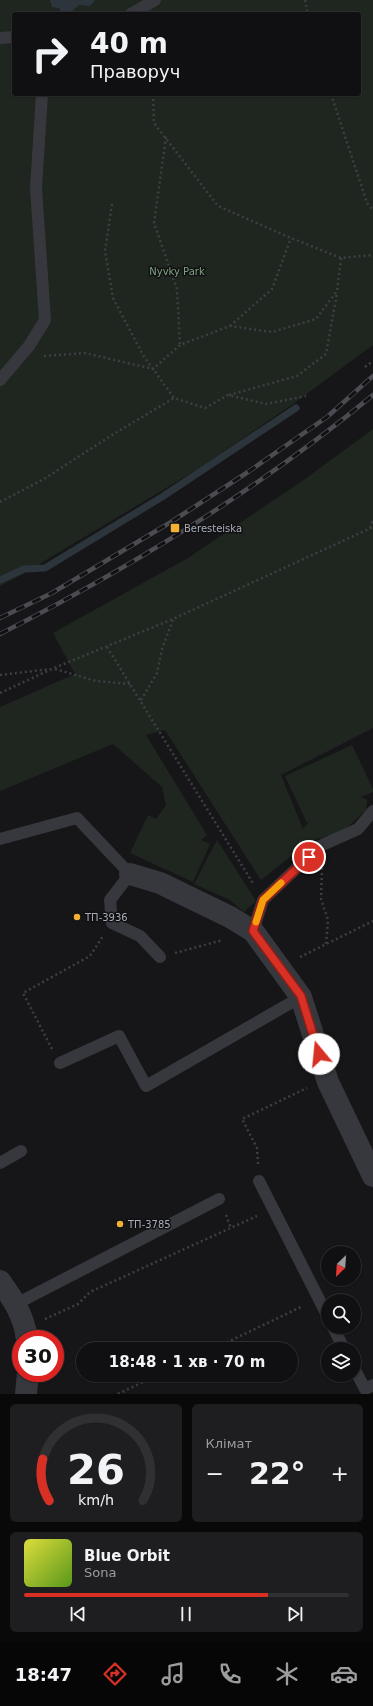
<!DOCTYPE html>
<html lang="uk">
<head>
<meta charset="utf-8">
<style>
	:root { --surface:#101012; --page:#1e1e20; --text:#f1f3f6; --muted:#9c9d9f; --line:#303032; --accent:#d93025 }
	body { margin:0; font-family:"DejaVu Sans",sans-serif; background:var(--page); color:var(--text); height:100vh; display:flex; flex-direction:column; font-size:15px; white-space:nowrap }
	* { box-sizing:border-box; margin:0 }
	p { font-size:13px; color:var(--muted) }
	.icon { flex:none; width:22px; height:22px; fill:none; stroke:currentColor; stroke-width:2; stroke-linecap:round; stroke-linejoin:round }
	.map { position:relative; height:1394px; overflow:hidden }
	.panel { display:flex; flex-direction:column; gap:10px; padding:10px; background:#09090a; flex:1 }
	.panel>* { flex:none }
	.top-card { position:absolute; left:12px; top:12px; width:349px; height:84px; border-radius:4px; box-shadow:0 1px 3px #0004,0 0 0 1px var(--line); background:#101012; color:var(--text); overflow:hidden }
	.needle { width:26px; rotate:205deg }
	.tools { position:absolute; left:321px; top:1246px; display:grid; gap:8px }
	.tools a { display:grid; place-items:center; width:40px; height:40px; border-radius:50%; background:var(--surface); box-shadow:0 1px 3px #0004,0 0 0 1px var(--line); font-size:20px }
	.speed { position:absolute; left:12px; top:1330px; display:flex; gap:8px; font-size:20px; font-weight:700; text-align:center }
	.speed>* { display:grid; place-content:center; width:52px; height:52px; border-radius:50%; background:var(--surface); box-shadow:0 1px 3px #0004,0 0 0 1px var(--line); line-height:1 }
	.speed .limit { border:6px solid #d22; background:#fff; color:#111 }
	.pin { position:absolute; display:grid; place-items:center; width:34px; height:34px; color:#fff; margin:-17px; border:2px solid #fff; border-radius:50%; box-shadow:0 1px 4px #0007 }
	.me { position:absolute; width:44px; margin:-22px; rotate:343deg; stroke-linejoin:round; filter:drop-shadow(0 0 3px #0008) }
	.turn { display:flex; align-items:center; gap:14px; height:84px; padding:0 12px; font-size:18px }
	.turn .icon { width:52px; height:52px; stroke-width:2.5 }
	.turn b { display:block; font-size:28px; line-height:34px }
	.big { font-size:30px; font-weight:700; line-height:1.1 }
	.panel .card { flex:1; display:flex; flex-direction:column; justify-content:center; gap:6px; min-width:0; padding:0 14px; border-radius:6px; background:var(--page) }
	.panel .dial { align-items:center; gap:0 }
	.dial svg { height:104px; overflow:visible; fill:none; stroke:var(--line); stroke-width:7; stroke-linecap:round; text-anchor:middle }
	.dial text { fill:var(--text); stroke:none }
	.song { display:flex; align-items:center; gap:12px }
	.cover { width:48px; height:48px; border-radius:6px; background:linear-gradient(135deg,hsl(60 70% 55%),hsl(90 70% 35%)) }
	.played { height:4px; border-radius:2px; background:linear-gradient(90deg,var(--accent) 75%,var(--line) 75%) }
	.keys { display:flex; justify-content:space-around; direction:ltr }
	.heat { display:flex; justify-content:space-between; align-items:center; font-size:22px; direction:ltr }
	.panel .tiles { flex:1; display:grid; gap:10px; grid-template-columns:1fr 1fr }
	.card:last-child { grid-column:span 2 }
	.trip { position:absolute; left:76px; top:1342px; width:222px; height:40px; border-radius:20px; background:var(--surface); box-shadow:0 1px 3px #0004,0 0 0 1px var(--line); font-weight:700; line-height:40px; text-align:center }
	.dock { display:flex; height:64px; justify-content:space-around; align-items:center; background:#060607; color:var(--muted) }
	.dock .icon { width:28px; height:28px }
	.dock .selected { color:var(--accent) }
	.dock b { font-size:18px; color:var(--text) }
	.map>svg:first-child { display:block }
</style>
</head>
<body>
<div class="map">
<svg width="373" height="1394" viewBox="0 0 373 1394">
	<rect width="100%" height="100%" fill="#161618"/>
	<g fill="#1e261f" fill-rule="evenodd">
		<path d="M0 0H373V345L293 404 198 469 21 575 0 586ZM14 14H359V94H14Z"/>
		<path d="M373 429V728L281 775 303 829 309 822 307 823 285 776 352 745 373 789V792L361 797 367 800 366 810 342 832 310 841 261 880 165 730 146 735 207 835 201 840 210 844 193 882 130 853 148 815 156 819 166 805 162 787 113 744 0 791V707L75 674 53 633 188 558 305 479Z"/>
		<path d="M217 840 256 901 244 912 230 900 194 884Z"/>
	</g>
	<path fill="#2c353c" d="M50 0H95L90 6 79 5 72 11 61 12 59 8 52 7Z"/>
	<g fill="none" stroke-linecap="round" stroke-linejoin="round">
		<path stroke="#2c353c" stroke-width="7" d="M0 580 24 569 45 568 162 497 296 408"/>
		<g stroke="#3d3f44" stroke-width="2.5" stroke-dasharray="2 3" stroke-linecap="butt">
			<path d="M305 0 308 14"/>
			<path d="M153 94 154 123 218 206 291 238 341 258 373 255"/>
			<path d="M331 94 367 203 373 210"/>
			<path d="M166 137 154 223 177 289 180 345"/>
			<path d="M112 204 105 251 113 298 143 355 174 398 205 408 228 395 266 404 306 396"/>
			<path d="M230 326 272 289 291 238"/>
			<path d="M44 356 85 353 153 369 180 345 230 326 272 332 316 319 337 291 341 258"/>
			<path d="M365 367 373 361"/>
			<path d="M229 395 297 376 326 354 337 293"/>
			<path d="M0 502 44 479 112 435 174 398"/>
			<path d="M370 528 373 519"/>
			<path d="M107 647 254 885"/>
			<path d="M55 669 96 681 130 684"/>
			<path d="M0 675 50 669"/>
			<path d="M0 693 54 668 173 619 373 527"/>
			<path d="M141 700 157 673 162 649 173 620"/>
			<path d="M322 868 321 899 328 920 326 944"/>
			<path d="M175 953 223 940"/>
			<path d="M300 957 373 921"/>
			<path d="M52 1049 23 993 90 956 103 936"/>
			<path d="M258 1164 257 1148 242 1119 307 1088"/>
			<path d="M226 1215 231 1228"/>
			<path d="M45 1319 78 1304 90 1292 257 1216"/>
			<path d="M213 1349 303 1306"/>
			<path d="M118 1394 158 1375"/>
		</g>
		<g stroke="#37383d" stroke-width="12">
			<path d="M131 14 155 0"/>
			<path d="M0 38 14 37"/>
			<path d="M0 380 29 346 45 320 36 188 42 94"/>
			<path d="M0 839 77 818 130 874 110 900 112 923 140 936 160 957"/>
			<path d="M253 931 263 900 320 846 358 829 373 811"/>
			<path d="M60 1063 119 1036 146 1086 301 997"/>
			<path d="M0 1163 21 1151"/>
			<path d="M259 1181 328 1317"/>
			<path d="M16 1304 219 1199"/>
			<path d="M333 1327 344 1349"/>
			<path d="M354 1368 365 1389 373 1385"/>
		</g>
		<g stroke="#37383d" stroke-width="22">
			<path d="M130 874 160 883 230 917 253 931 301 997 328 1082 373 1176"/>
			<path d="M0 1281C13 1299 24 1316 27 1339"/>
			<path d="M26 1394 28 1373"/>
		</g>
		<g stroke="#4a4c52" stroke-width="4.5">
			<g id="rail">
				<path d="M0 618 52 593 171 522 248 472 327 417 373 376"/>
				<path d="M0 634C132 567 259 489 373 395"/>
			</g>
		</g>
		<use href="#rail" stroke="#111113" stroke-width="3" stroke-dasharray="9" stroke-linecap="butt"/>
	</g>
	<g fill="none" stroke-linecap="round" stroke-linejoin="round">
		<g stroke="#8d1f18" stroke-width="10">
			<path id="route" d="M309 857 263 900 253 931 301 996 319 1054"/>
		</g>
		<use href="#route" stroke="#d93025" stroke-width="7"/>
		<path stroke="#f59e0b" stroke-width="7" d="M256 922 263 900 281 883"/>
	</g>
	<g fill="#f2b134" stroke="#111113" stroke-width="1.5">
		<rect x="170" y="523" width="10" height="10" rx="2"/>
		<circle cx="77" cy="917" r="4"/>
		<circle cx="120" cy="1224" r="4"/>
	</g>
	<g text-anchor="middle" stroke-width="3" stroke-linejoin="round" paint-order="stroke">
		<g font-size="10" fill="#7fa381" stroke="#111113">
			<text x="177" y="275">Nyvky Park</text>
		</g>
		<g font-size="10" fill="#a8adb8" stroke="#111113" text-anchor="start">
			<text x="184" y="532">Beresteiska</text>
			<text x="85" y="921">ТП-3936</text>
			<text x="128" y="1228">ТП-3785</text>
		</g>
	</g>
</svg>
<div class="tools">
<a><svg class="needle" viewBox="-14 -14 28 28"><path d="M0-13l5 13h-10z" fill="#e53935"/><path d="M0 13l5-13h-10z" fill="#9c9d9f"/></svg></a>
<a><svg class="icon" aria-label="search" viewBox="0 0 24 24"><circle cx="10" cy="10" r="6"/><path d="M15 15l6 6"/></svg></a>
<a><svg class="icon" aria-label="layers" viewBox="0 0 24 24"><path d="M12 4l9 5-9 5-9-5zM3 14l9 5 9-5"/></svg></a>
</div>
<div class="speed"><div class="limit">30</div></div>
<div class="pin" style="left:309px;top:857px;background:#d93025"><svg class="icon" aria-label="arrive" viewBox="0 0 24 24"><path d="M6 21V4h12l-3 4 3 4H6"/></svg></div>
<svg class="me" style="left:319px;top:1054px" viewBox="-20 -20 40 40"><circle r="19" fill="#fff"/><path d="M0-13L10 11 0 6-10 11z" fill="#d93025"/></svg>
<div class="trip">18:48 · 1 хв · 70 m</div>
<div class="top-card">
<div class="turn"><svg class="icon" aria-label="right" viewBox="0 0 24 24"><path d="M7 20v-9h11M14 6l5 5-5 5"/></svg><div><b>40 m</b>Праворуч</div></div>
</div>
</div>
<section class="panel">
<div class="tiles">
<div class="card dial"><svg viewBox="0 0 100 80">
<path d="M14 69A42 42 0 1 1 86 69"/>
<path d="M14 69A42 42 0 0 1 9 37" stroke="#d93025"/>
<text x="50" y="56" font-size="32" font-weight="700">26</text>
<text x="50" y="72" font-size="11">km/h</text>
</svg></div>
<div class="card"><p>Клімат</p>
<div class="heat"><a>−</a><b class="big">22°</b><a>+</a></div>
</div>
<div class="card">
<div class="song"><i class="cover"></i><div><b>Blue Orbit</b><p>Sona</p></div></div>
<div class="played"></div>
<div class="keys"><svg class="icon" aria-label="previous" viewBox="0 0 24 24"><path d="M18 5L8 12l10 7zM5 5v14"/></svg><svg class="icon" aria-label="pause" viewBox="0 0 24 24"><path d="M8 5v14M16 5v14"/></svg><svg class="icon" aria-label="next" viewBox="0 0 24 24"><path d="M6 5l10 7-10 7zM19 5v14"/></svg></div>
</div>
</div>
</section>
<nav class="dock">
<b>18:47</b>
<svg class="icon selected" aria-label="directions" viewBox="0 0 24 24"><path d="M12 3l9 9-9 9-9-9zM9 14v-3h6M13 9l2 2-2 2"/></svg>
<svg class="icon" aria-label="music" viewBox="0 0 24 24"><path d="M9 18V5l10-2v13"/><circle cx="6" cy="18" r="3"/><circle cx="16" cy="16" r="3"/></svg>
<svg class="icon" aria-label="phone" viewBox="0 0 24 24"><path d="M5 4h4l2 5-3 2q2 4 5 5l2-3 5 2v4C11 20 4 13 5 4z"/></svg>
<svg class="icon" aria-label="climate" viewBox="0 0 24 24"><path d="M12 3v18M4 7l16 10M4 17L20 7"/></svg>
<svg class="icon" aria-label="car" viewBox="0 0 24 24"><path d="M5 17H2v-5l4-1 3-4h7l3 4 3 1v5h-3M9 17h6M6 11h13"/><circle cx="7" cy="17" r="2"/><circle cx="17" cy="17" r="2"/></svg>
</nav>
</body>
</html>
